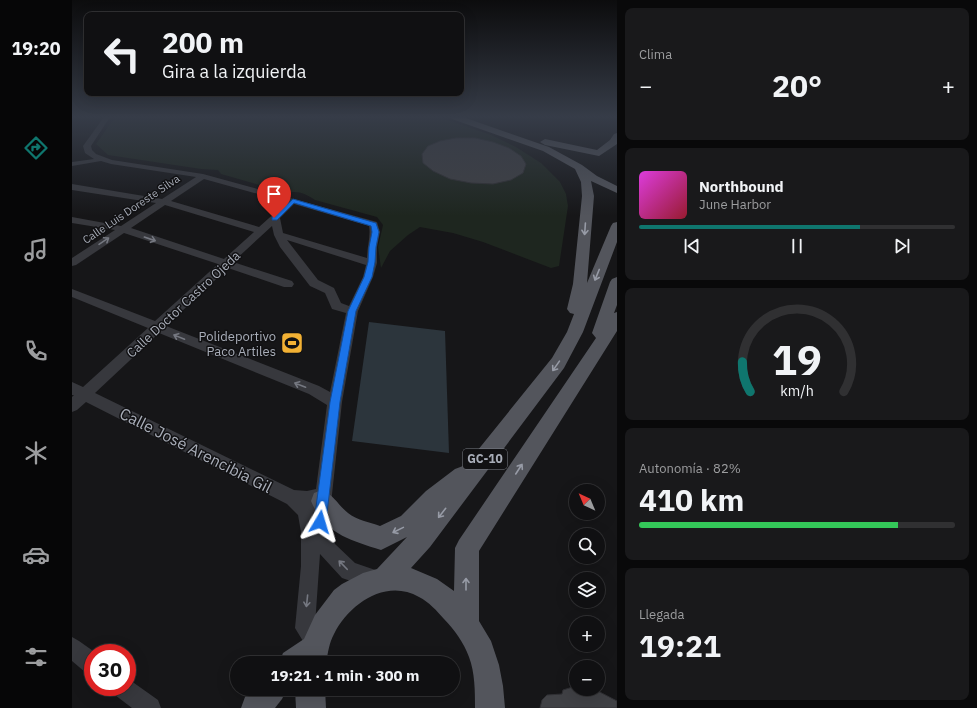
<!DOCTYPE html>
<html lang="es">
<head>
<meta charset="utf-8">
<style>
	:root { --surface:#101012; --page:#19191b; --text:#f1f3f6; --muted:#9c9d9f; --line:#303032; --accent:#0f766e }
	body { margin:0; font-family:"IBM Plex Sans",sans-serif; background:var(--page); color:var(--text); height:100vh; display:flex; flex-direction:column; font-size:15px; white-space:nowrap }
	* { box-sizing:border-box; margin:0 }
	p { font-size:13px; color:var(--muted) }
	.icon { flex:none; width:22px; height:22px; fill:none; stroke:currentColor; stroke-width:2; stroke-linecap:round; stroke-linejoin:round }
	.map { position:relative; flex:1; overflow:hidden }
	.details { display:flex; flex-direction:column; gap:8px; padding:8px; background:#09090a; width:360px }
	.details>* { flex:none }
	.top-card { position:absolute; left:12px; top:12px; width:380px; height:84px; border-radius:8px; box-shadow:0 4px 16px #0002,0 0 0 1px var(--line); background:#101012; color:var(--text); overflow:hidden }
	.needle { width:26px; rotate:316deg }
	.fabs { position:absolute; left:497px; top:484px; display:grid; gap:8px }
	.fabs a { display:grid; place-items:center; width:36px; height:36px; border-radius:50%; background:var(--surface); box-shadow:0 4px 16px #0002,0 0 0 1px var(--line); font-size:20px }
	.speed { position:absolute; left:12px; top:644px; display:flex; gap:8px; font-size:20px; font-weight:700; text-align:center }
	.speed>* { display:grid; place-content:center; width:52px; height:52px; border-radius:50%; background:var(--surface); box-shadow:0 4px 16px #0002,0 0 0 1px var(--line); line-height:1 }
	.speed .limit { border:6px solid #d22; background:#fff; color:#111 }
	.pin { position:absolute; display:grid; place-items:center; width:34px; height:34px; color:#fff; margin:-41px -17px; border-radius:50% 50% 50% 0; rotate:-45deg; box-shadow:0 0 4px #0007 }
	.pin .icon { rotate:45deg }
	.me { position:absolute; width:44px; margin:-22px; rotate:7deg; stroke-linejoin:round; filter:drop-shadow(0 0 3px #0008) }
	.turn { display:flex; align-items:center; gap:14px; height:84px; padding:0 12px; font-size:18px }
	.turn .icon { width:52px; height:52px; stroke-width:2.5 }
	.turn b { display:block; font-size:28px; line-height:34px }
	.big { font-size:30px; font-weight:700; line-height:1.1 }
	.details .widget { flex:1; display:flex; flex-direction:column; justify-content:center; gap:6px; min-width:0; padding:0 14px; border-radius:8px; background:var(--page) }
	.details .dial { align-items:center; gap:0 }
	.dial svg { height:104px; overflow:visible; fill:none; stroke:var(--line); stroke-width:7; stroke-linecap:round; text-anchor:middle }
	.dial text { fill:var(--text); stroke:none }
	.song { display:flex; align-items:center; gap:12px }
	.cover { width:48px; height:48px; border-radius:6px; background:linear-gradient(135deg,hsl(300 70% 55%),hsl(350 70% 35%)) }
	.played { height:4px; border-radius:2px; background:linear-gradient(90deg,var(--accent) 70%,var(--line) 70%) }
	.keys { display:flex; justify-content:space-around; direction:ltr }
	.heat { display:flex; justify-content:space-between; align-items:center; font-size:22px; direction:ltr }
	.charge { height:6px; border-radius:3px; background:linear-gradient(90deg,#34c759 82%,var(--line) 0) }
	.trip { position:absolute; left:158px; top:656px; width:230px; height:40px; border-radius:20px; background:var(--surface); box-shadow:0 4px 16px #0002,0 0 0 1px var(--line); font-weight:700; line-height:40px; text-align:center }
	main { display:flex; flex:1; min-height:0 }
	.tab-bar { display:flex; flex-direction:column; width:72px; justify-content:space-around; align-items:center; background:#060607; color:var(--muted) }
	.tab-bar .icon { width:28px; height:28px }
	.tab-bar .active { color:var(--accent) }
	.tab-bar b { font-size:18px; color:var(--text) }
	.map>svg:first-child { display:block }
</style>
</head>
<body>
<main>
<nav class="tab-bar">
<b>19:20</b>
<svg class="icon active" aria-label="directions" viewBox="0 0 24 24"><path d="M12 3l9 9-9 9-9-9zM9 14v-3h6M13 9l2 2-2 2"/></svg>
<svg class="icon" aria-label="music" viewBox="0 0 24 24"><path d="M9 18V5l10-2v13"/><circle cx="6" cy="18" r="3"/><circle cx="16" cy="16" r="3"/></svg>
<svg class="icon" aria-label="phone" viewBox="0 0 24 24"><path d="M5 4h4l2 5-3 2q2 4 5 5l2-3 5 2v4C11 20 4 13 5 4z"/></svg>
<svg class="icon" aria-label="climate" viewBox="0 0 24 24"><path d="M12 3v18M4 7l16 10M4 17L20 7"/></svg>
<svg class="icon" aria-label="car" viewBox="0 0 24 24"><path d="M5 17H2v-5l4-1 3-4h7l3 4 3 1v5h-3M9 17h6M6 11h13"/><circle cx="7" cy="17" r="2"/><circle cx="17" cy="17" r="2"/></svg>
<svg class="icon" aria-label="filters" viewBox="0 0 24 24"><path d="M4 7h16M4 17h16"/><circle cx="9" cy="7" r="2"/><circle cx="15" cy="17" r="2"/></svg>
</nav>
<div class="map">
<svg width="545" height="708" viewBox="0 0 545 708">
	<rect width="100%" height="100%" fill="#161618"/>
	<path fill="#1e261f" d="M43 117H367L419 135 444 147 469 163 488 182 494 194 496 206 487 266 479 268 411 242 381 233 348 227 336 235 318 251 309 268 306 247 311 225 305 217 243 200C234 194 226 190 215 193L149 174 146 170 129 169 36 155 24 144Z"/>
	<path fill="#2c353c" d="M297 322 373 331 377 453 280 441Z"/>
	<g fill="#404145" stroke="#303034">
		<path d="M384 138H403L421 142 437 148 449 156 454 164 451 173 439 180 421 184 399 183 378 179 361 171 351 163 350 154 356 146 368 141Z"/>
		<path d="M504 686V689H522L545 701V708H468L470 700 475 695 490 694 491 690Z"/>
	</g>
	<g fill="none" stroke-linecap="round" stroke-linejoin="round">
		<g fill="#37383d" fill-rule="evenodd">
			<path d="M32 117H38L19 146 20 150 24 154 40 160 131 174 305 222 308 232 305 247V263L301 277 286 311 270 402 257 522 263 544 283 563 312 573 315 580 312 587 305 590 270 578 248 554 243 625 255 644 251 651 244 655 237 651 223 628 229 566V532L226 515 215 504 14 402 5 410 0 412V397L2 395H0V382L11 387 76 328 0 297V289L83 321 146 264 52 233 4 265 0 266V258L43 230 0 223V217L49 226 84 203 0 190V184L90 199 124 177 39 164 29 161 0 166V162L22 159 13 153 11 146ZM132 179 215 202 187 227 99 201ZM222 204 297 226C299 236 295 247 295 258L211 233 208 218ZM93 205 182 232 152 259 59 228ZM200 226 202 235 208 247 238 286 253 293 260 309 274 313 258 392 247 386 94 326 156 268 212 287H220L222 284 220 281 161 262ZM215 240 294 265 291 277 277 306 269 303 262 288 246 280ZM87 333 237 394 255 405 244 489 235 491 222 490 23 393Z"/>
			<path d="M0 637 7 641 24 653H21V675L13 672 0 661Z"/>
			<path d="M55 678 86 700 89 708H60L43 695 40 687H55Z"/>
		</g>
		<g fill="#53555c" fill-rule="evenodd">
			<path d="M379 117H391L477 147 510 165 525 176 545 186V193L519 181 522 196 515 283 539 226 541 223 545 222V242L511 332 492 368 358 547 339 568 365 579 382 591 383 548 387 540 524 338 520 333 538 282 540 279 545 277V305L542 313 545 312V331L407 551V621L419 641 427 665 431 686 433 708H403C403 691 403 673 397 657 392 643 382 629 372 619 365 611 357 602 347 597 314 578 277 604 262 634 257 643 256 653 254 663H207L211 653 232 639 243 615 262 590 270 584 291 573 305 569 335 537 309 550C278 540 253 534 239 501L242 493 250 490C262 495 266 505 276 513 285 520 297 522 308 526L329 516 354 491 383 469 391 466H393L480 358 495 332 502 314 498 313 495 309 501 284 510 196 509 182 503 169 471 151 380 119Z"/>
			<path d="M545 133V144L527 156 473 145 468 142 473 139 525 150 538 140 542 134Z"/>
			<path d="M181 689H215L210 699 203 708H169L173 697Z"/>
			<path d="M223 689H253L254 708H224Z"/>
		</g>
	</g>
	<defs><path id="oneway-shaft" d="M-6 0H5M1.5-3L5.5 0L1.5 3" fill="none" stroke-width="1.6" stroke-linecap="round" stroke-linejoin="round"/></defs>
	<g stroke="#979ba6">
		<use href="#oneway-shaft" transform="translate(513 229) rotate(94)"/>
		<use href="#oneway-shaft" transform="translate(525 275) rotate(112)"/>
		<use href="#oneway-shaft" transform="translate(484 366) rotate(125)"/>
		<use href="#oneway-shaft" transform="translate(447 469) rotate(-57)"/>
		<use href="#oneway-shaft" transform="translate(370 513) rotate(128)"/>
		<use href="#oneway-shaft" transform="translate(326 530) rotate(154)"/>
		<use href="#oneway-shaft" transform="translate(394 584) rotate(-90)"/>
	</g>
	<g stroke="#757881">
		<use href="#oneway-shaft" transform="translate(78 239) rotate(19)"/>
		<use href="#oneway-shaft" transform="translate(32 241) rotate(-34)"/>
		<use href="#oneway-shaft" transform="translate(107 337) rotate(-158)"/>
		<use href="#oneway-shaft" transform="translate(228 385) rotate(-159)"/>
		<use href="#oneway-shaft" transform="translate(271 565) rotate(-134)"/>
		<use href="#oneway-shaft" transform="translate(235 601) rotate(96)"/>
	</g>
	<linearGradient id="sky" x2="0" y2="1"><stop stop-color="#0c0c0d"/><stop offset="0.54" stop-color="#363c48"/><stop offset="1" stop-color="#363c48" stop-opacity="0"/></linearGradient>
	<rect width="545" height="216" fill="url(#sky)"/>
	<path fill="#1a73e8" stroke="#114b97" d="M221 199 304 223 307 232 304 247 303 262 300 277 284 311 268 402 254 522 252 526 248 528 244 526 242 522 258 402 276 311 292 277 296 262 297 247 300 232 299 226 222 203 205 220H200V217Z"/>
	<defs>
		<g id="stadium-square" transform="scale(1.15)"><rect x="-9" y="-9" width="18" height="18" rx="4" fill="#f2b134" stroke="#111113"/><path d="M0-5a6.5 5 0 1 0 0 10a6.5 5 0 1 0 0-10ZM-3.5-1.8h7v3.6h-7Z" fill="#111"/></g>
	</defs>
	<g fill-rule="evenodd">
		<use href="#stadium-square" x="220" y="343"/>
	</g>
	<g text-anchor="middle" stroke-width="3" stroke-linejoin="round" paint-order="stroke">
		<g font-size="11" fill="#a8adb8" stroke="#111113">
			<text transform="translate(59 209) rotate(-34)" y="4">Calle Luis Doreste Silva</text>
		</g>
		<rect fill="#111113" stroke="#7b7e86" stroke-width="1" x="391" y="449" width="44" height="20" rx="3"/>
		<g font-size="12" font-weight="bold" fill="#a8adb8">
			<text x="413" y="463">GC-10</text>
		</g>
		<g font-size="13" fill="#a8adb8" stroke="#111113">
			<text transform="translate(111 304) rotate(-43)" y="5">Calle Doctor Castro Ojeda</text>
		</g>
		<g font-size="13" fill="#a8adb8" stroke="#111113" text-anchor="end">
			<text x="204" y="341">Polideportivo<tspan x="204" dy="15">Paco Artiles</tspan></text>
		</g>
		<g font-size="16" fill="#a8adb8" stroke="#111113">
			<text transform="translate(124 450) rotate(27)" y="6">Calle José Arencibia Gil</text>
		</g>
	</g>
</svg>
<div class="fabs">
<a><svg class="needle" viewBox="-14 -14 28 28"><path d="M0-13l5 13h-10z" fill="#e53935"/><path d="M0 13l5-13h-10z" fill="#9c9d9f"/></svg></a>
<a><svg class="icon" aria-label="search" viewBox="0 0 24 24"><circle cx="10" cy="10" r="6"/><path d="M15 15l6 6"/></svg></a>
<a><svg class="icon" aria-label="layers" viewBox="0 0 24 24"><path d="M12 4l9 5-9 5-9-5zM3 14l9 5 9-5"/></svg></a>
<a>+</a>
<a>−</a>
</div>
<div class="speed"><div class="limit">30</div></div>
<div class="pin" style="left:202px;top:218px;background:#d93025"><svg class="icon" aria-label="arrive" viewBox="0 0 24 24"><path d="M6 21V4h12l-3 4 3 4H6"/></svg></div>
<svg class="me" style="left:248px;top:522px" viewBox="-20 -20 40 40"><path d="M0-17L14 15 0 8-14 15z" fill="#1a73e8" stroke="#fff" stroke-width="4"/></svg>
<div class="trip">19:21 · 1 min · 300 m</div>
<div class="top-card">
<div class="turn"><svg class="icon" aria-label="left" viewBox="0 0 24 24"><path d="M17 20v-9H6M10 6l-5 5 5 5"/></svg><div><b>200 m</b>Gira a la izquierda</div></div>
</div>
</div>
<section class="details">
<div class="widget"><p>Clima</p>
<div class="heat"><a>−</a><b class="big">20°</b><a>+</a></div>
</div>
<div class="widget">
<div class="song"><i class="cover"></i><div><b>Northbound</b><p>June Harbor</p></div></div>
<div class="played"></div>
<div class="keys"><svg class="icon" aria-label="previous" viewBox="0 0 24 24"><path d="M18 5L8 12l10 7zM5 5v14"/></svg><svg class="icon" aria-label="pause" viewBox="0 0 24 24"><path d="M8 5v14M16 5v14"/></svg><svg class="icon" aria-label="next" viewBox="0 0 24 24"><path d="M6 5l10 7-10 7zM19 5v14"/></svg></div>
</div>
<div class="widget dial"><svg viewBox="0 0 100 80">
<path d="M14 69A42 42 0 1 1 86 69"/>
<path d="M14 69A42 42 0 0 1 8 46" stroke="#0f766e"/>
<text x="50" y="56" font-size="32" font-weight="700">19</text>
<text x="50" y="72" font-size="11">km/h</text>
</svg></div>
<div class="widget"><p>Autonomía · 82%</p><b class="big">410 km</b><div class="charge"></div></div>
<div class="widget"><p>Llegada</p><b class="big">19:21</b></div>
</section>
</main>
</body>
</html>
